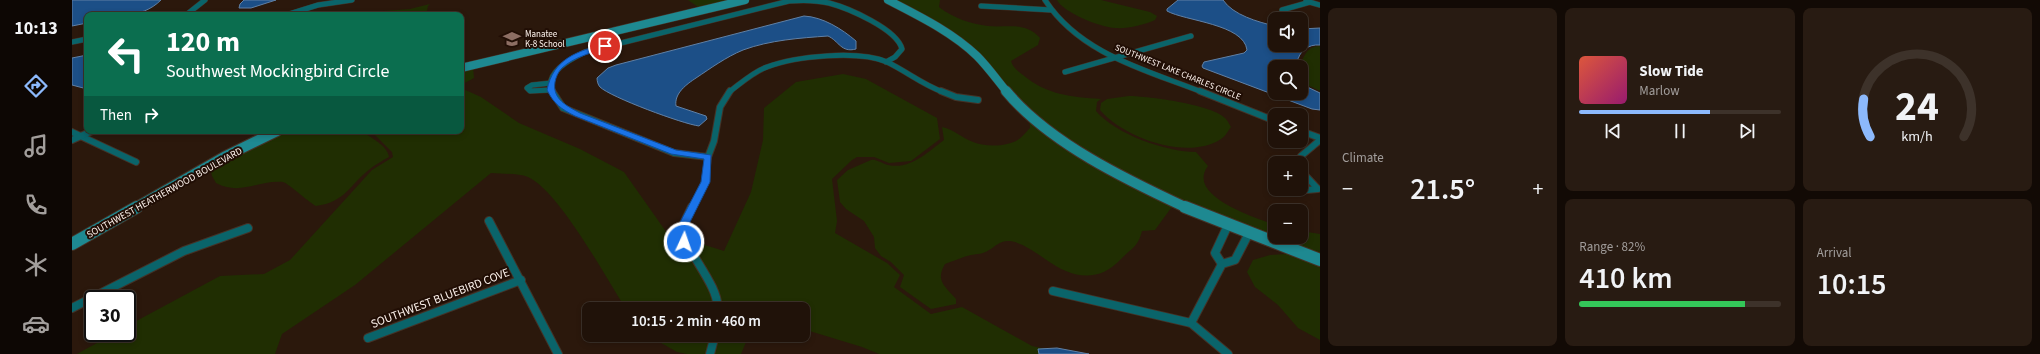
<!DOCTYPE html>
<html lang="en">
<head>
<meta charset="utf-8">
<style>
	:root { --surface:#201209; --page:#281b12; --text:#f1f3f6; --muted:#a29e9c; --line:#3d322a; --accent:#8cb9fc }
	body { margin:0; font-family:"Source Sans 3",sans-serif; background:var(--page); color:var(--text); height:100vh; display:flex; flex-direction:column; font-size:15px; white-space:nowrap }
	* { box-sizing:border-box; margin:0 }
	p { font-size:13px; color:var(--muted) }
	.icon { flex:none; width:22px; height:22px; fill:none; stroke:currentColor; stroke-width:2; stroke-linecap:round; stroke-linejoin:round }
	.map { position:relative; flex:1; overflow:hidden }
	.drawer { display:flex; flex-direction:column; gap:8px; padding:8px; background:#120a05; width:720px }
	.drawer>* { flex:none }
	.banner { position:absolute; left:12px; top:12px; width:380px; height:122px; border-radius:8px; box-shadow:0 2px 6px #0003,0 0 0 1px var(--line); background:#0b6e4f; color:#fff; overflow:hidden }
	.tools { position:absolute; left:1196px; top:12px; display:grid; gap:8px }
	.tools a { display:grid; place-items:center; width:40px; height:40px; border-radius:8px; background:var(--surface); box-shadow:0 2px 6px #0003,0 0 0 1px var(--line); font-size:20px }
	.speed { position:absolute; left:12px; top:290px; display:flex; gap:8px; font-size:20px; font-weight:700; text-align:center }
	.speed>* { display:grid; place-content:center; width:52px; height:52px; border-radius:50%; background:var(--surface); box-shadow:0 2px 6px #0003,0 0 0 1px var(--line); line-height:1 }
	.speed .limit { border:2px solid #111; border-radius:6px; background:#fff; color:#111 }
	.pin { position:absolute; display:grid; place-items:center; width:34px; height:34px; color:#fff; margin:-17px; border:2px solid #fff; border-radius:50%; box-shadow:0 1px 4px #0007 }
	.me { position:absolute; width:44px; margin:-22px; rotate:3deg; stroke-linejoin:round; filter:drop-shadow(0 0 3px #0008) }
	.turn { display:flex; align-items:center; gap:14px; height:84px; padding:0 16px; font-size:18px }
	.turn .icon { width:52px; height:52px; stroke-width:2.5 }
	.turn b { display:block; font-size:28px; line-height:34px }
	.then { display:flex; align-items:center; height:38px; padding:0 16px; background:#0003; gap:8px; font-size:15px }
	.big { font-size:30px; font-weight:600; line-height:1.1 }
	.drawer .widget { flex:1; display:flex; flex-direction:column; justify-content:center; gap:6px; min-width:0; padding:0 14px; border-radius:8px; background:var(--page) }
	.drawer .dial { align-items:center; gap:0 }
	.dial svg { height:104px; overflow:visible; fill:none; stroke:var(--line); stroke-width:7; stroke-linecap:round; text-anchor:middle }
	.dial text { fill:var(--text); stroke:none }
	.song { display:flex; align-items:center; gap:12px }
	.cover { width:48px; height:48px; border-radius:6px; background:linear-gradient(135deg,hsl(10 70% 55%),hsl(320 70% 35%)) }
	.played { height:4px; border-radius:2px; background:linear-gradient(90deg,var(--accent) 65%,var(--line) 65%) }
	.keys { display:flex; justify-content:space-around; direction:ltr }
	.heat { display:flex; justify-content:space-between; align-items:center; font-size:22px; direction:ltr }
	.charge { height:6px; border-radius:3px; background:linear-gradient(90deg,#34c759 82%,var(--line) 0) }
	.drawer .tiles { flex:1; display:grid; gap:8px; grid-template-columns:repeat(3,1fr) }
	.widget:first-child { grid-row:span 2 }
	.trip { position:absolute; left:510px; top:302px; width:228px; height:40px; border-radius:8px; background:var(--surface); box-shadow:0 2px 6px #0003,0 0 0 1px var(--line); font-weight:600; line-height:40px; text-align:center }
	main { display:flex; flex:1; min-height:0 }
	.dock { display:flex; flex-direction:column; width:72px; justify-content:space-around; align-items:center; background:#0d0704; color:var(--muted) }
	.dock .icon { width:28px; height:28px }
	.dock .on { color:var(--accent) }
	.dock b { font-size:18px; color:var(--text) }
	.map>svg:first-child { display:block }
</style>
</head>
<body>
<main>
<nav class="dock">
<b>10:13</b>
<svg class="icon on" aria-label="directions" viewBox="0 0 24 24"><path d="M12 3l9 9-9 9-9-9zM9 14v-3h6M13 9l2 2-2 2"/></svg>
<svg class="icon" aria-label="music" viewBox="0 0 24 24"><path d="M9 18V5l10-2v13"/><circle cx="6" cy="18" r="3"/><circle cx="16" cy="16" r="3"/></svg>
<svg class="icon" aria-label="phone" viewBox="0 0 24 24"><path d="M5 4h4l2 5-3 2q2 4 5 5l2-3 5 2v4C11 20 4 13 5 4z"/></svg>
<svg class="icon" aria-label="climate" viewBox="0 0 24 24"><path d="M12 3v18M4 7l16 10M4 17L20 7"/></svg>
<svg class="icon" aria-label="car" viewBox="0 0 24 24"><path d="M5 17H2v-5l4-1 3-4h7l3 4 3 1v5h-3M9 17h6M6 11h13"/><circle cx="7" cy="17" r="2"/><circle cx="17" cy="17" r="2"/></svg>
</nav>
<div class="map">
<svg width="1248" height="354" viewBox="0 0 1248 354">
	<rect width="100%" height="100%" fill="#2b180c"/>
	<g fill="#202e02">
		<path d="M616 0H662L629 9Z"/>
		<path d="M819 0H868L867 7C881 18 899 24 916 26 935 28 954 21 968 38L966 45 939 61C941 68 946 71 951 75 975 95 999 97 1029 99L1025 102 1024 111C1043 134 1094 152 1124 152L1136 166C1113 196 1185 218 1203 225V237H1229V231L1248 234V257L1122 209 1024 159 966 118 943 97 909 58Z"/>
		<path d="M985 0H1029L1078 12 1085 16 1083 20C1071 25 1056 29 1043 28 1028 27 992 13 985 0Z"/>
		<path d="M358 4 356 6 354 15H258L338 9Z"/>
		<path d="M1248 46V91L1229 82V67H1225C1234 59 1231 47 1248 46Z"/>
		<path d="M401 67 402 78 389 85V70Z"/>
		<path d="M771 74 794 79 865 118 868 139 839 161 817 163 802 157H785L780 160 760 179 765 221 763 233 815 263 828 275 822 287 859 314 890 307 960 346 997 354H807L790 347 731 329V309H554C534 278 487 191 456 177 446 173 430 174 419 173L283 285 210 334 203 354H5L43 333H55V326L148 276 192 274 218 260 300 170 321 157 320 152 299 131H389V88L409 97 447 123 508 149 552 172 595 233 652 251 679 192 691 140 692 108 724 82Z"/>
		<path d="M1057 96C1076 96 1143 105 1154 119 1156 121 1157 124 1159 127 1156 131 1153 137 1149 139 1116 161 1052 138 1028 110L1029 103 1035 99Z"/>
		<path d="M957 117 1102 204 1083 230 1070 231C1066 247 1060 248 1049 259 1026 284 999 278 973 259 963 252 951 243 938 241 928 240 924 246 917 250 912 254 905 254 899 255 890 257 882 261 873 264 863 281 873 286 884 299V304L859 309 828 287 832 275 819 262 809 256 803 248 802 237 792 221 774 209 768 202 765 180 776 170 799 160C805 159 810 164 816 165 838 170 856 152 872 140L870 127C883 130 890 138 901 142 913 147 936 147 947 139 951 136 955 131 958 128Z"/>
		<path d="M210 131H292L291 132C298 137 316 146 317 157 310 161 304 164 298 169 277 185 274 202 244 206 235 201 216 183 211 182 185 180 169 196 144 183L140 176 138 167Z"/>
		<path d="M1215 250 1248 262V340L1226 328 1206 305 1183 287 1175 272 1181 260 1198 255 1214 254Z"/>
		<path d="M575 335H677L669 354H615L605 352Z"/>
	</g>
	<g fill="#1c4f87" stroke="#6080a5">
		<path d="M0 0H89C69 20 42 15 15 15V23L0 26Z"/>
		<path d="M172 0H204L179 8H167L168 4Z"/>
		<path d="M1106 0H1151C1161 15 1186 22 1203 26V45H1229V29L1248 28V45C1236 44 1227 51 1225 63L1220 66 1203 67V93H1229V84L1248 93V110L1240 109 1131 68 1130 66 1132 62 1172 53 1175 50C1172 24 1113 21 1095 11V9Z"/>
		<path d="M732 16C751 17 770 29 784 41V49C769 53 767 41 756 36 728 38 698 40 671 50 654 57 639 68 624 78 615 84 602 93 604 106L634 116 635 119 627 126C611 124 538 97 528 87 526 85 525 81 525 78L536 68 544 65Z"/>
		<path d="M15 55V89L0 85V58Z"/>
		<path d="M985 348 1017 354H967L966 349Z"/>
	</g>
	<g fill="none" stroke-linecap="round" stroke-linejoin="round">
		<g stroke="#443227" stroke-width="6">
			<g id="street-far2">
				<path d="M973 0C1008 54 1074 70 1130 92"/>
				<path d="M1234 1 1248 5"/>
				<path d="M909 6 979 10"/>
				<path d="M1210 10 1238 2"/>
				<path d="M114 15 133 0"/>
				<path d="M214 15 246 5 280 0"/>
				<path d="M0 42 15 39"/>
				<path d="M993 72 1119 36"/>
				<path d="M478 90 458 91 455 88 460 85 479 83"/>
				<path d="M480 92C472 72 499 59 513 52L717 1C730 0 744 0 757 3 776 8 825 29 830 49L823 57 814 62"/>
				<path d="M657 92C668 84 682 71 695 67 724 56 786 50 815 62 834 71 851 85 871 92"/>
			</g>
		</g>
		<g stroke="#443227" stroke-width="8">
			<g id="street-far1">
				<path d="M480 91 491 108 602 153 636 157"/>
				<path d="M869 91 884 97 906 100"/>
				<path d="M1128 91 1203 121"/>
				<path d="M1229 131 1248 138"/>
				<path d="M0 132 64 162"/>
				<path d="M0 140 20 131"/>
				<path d="M1228 163 1229 156 1248 140"/>
				<path d="M1213 192 1246 189 1232 174 1229 167"/>
				<path d="M620 208 633 182 636 157 642 141 648 107 658 91"/>
			</g>
		</g>
		<g stroke="#443227" stroke-width="10">
			<g id="street">
				<path d="M620 207 609 230C615 252 649 289 645 309"/>
				<path d="M417 221 486 354"/>
				<path d="M1150 264 1143 253 1156 225"/>
				<path d="M981 291 1119 323 1156 354"/>
				<path d="M0 308 112 251 176 228"/>
				<path d="M1119 323 1150 264 1163 260 1177 233"/>
				<path d="M296 338 449 280"/>
				<path d="M638 354 643 335"/>
			</g>
		</g>
		<g stroke="#443227" stroke-width="9">
			<g id="secondary-far2">
				<path d="M816 0C847 16 880 32 905 56 916 67 925 80 935 92"/>
				<path d="M389 68 673 0"/>
			</g>
		</g>
		<g stroke="#443227" stroke-width="12">
			<g id="secondary-far1">
				<path d="M934 91C977 143 1055 180 1115 208"/>
				<path d="M63 208 152 157 205 131"/>
			</g>
		</g>
		<g stroke="#443227" stroke-width="14">
			<g id="secondary">
				<path d="M1113 207 1248 260"/>
				<path d="M0 244 65 207"/>
			</g>
		</g>
		<use href="#street-far2" stroke="#0a646a" stroke-width="5"/>
		<use href="#street-far1" stroke="#0a646a" stroke-width="6"/>
		<use href="#street" stroke="#0a646a" stroke-width="8"/>
		<use href="#secondary-far2" stroke="#1e8991" stroke-width="8"/>
		<use href="#secondary-far1" stroke="#1e8991" stroke-width="10"/>
		<use href="#secondary" stroke="#1e8991" stroke-width="12"/>
	</g>
	<path fill="#1a73e8" stroke="#114b97" d="M533 44 536 45V48C521 52 502 57 490 68 486 72 484 77 483 82 480 99 495 106 508 113L604 150 639 155 638 182 614 230 617 242 615 244H608L604 230 629 182 632 159 599 154 503 116C489 109 482 104 475 90 481 59 505 51 533 44Z"/>
	<defs>
		<g id="school-bare" transform="scale(1.38)"><path d="M0-5L7-2L0 1L-7-2ZM-4 1L0 2.5L4 1V4Q0 6-4 4Z" fill="#8d6e63" stroke="#210e05" stroke-width="2.5" paint-order="stroke"/></g>
	</defs>
	<g fill-rule="evenodd">
		<use href="#school-bare" x="440" y="39"/>
	</g>
	<g text-anchor="middle" stroke-width="4" stroke-linejoin="round" paint-order="stroke">
		<g font-size="9" fill="#fdf2ec" stroke="#210e05" text-anchor="start">
			<text x="453" y="37">Manatee<tspan x="453" dy="10">K-8 School</tspan></text>
		</g>
		<g font-size="9" fill="#fdf2ec" stroke="#210e05">
			<text transform="translate(1106 72) rotate(22)" y="3">SOUTHWEST LAKE CHARLES CIRCLE</text>
		</g>
		<g font-size="10" fill="#fdf2ec" stroke="#210e05">
			<text transform="translate(92 192) rotate(-29)" y="4">SOUTHWEST HEATHERWOOD BOULEVARD</text>
		</g>
		<g font-size="12" fill="#fdf2ec" stroke="#210e05">
			<text transform="translate(368 298) rotate(-21)" y="4">SOUTHWEST BLUEBIRD COVE</text>
		</g>
	</g>
</svg>
<div class="tools">
<a><svg class="icon" aria-label="sound" viewBox="0 0 24 24"><path d="M4 9h4l5-4v14l-5-4H4zM17 9q2 3 0 6"/></svg></a>
<a><svg class="icon" aria-label="search" viewBox="0 0 24 24"><circle cx="10" cy="10" r="6"/><path d="M15 15l6 6"/></svg></a>
<a><svg class="icon" aria-label="layers" viewBox="0 0 24 24"><path d="M12 4l9 5-9 5-9-5zM3 14l9 5 9-5"/></svg></a>
<a>+</a>
<a>−</a>
</div>
<div class="speed"><div class="limit">30</div></div>
<div class="pin" style="left:533px;top:46px;background:#d93025"><svg class="icon" aria-label="arrive" viewBox="0 0 24 24"><path d="M6 21V4h12l-3 4 3 4H6"/></svg></div>
<svg class="me" style="left:612px;top:242px" viewBox="-20 -20 40 40"><circle r="17" fill="#1a73e8" stroke="#fff" stroke-width="3"/><path d="M0-11L8 9 0 5-8 9z" fill="#fff"/></svg>
<div class="trip">10:15 · 2 min · 460 m</div>
<div class="banner">
<div class="turn"><svg class="icon" aria-label="left" viewBox="0 0 24 24"><path d="M17 20v-9H6M10 6l-5 5 5 5"/></svg><div><b>120 m</b>Southwest Mockingbird Circle</div></div>
<div class="then">Then<svg class="icon" aria-label="right" viewBox="0 0 24 24"><path d="M7 20v-9h11M14 6l5 5-5 5"/></svg></div>
</div>
</div>
<section class="drawer">
<div class="tiles">
<div class="widget"><p>Climate</p>
<div class="heat"><a>−</a><b class="big">21.5°</b><a>+</a></div>
</div>
<div class="widget">
<div class="song"><i class="cover"></i><div><b>Slow Tide</b><p>Marlow</p></div></div>
<div class="played"></div>
<div class="keys"><svg class="icon" aria-label="previous" viewBox="0 0 24 24"><path d="M18 5L8 12l10 7zM5 5v14"/></svg><svg class="icon" aria-label="pause" viewBox="0 0 24 24"><path d="M8 5v14M16 5v14"/></svg><svg class="icon" aria-label="next" viewBox="0 0 24 24"><path d="M6 5l10 7-10 7zM19 5v14"/></svg></div>
</div>
<div class="widget dial"><svg viewBox="0 0 100 80">
<path d="M14 69A42 42 0 1 1 86 69"/>
<path d="M14 69A42 42 0 0 1 9 40" stroke="#8cb9fc"/>
<text x="50" y="56" font-size="32" font-weight="700">24</text>
<text x="50" y="72" font-size="11">km/h</text>
</svg></div>
<div class="widget"><p>Range · 82%</p><b class="big">410 km</b><div class="charge"></div></div>
<div class="widget"><p>Arrival</p><b class="big">10:15</b></div>
</div>
</section>
</main>
</body>
</html>
